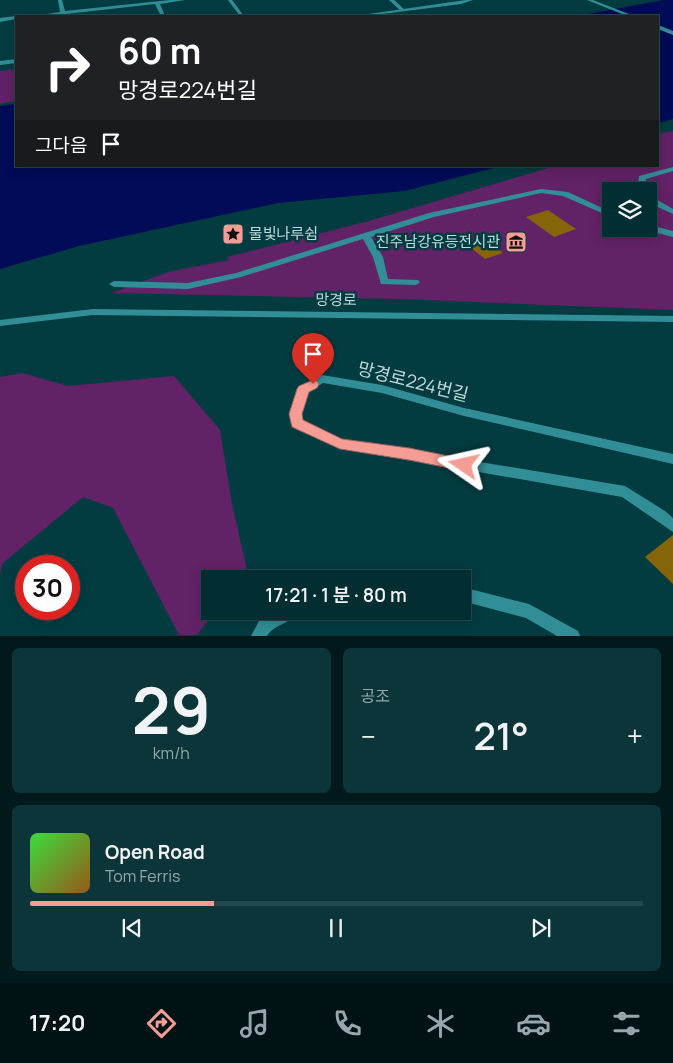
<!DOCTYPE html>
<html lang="ko">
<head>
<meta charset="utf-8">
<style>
	:root { --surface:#022d31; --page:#0c3539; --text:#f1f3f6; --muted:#96a8ab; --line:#23494d; --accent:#f59c95 }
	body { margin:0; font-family:Manrope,"Noto Sans KR",sans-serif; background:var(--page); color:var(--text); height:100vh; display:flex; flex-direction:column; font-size:19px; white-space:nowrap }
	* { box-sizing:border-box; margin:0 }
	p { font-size:16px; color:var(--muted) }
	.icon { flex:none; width:28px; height:28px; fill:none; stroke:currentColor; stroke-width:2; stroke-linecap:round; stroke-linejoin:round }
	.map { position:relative; height:636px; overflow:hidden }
	.sheet { display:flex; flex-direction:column; gap:12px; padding:12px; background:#01191b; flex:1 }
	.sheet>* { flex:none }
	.banner { position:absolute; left:15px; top:15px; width:644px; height:152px; border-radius:0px; box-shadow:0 2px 12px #0003,0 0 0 1px var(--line); background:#202124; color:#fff; overflow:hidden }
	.buttons { position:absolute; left:602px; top:182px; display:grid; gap:10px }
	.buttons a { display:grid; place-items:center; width:55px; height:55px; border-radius:0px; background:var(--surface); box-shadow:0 2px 12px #0003,0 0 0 1px var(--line); font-size:25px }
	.speed { position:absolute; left:15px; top:555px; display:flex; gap:10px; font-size:25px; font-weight:700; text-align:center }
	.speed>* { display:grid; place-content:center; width:65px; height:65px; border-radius:50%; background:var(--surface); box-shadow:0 2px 12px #0003,0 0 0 1px var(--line); line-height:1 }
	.speed .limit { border:8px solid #d22; background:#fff; color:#111 }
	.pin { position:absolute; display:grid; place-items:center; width:42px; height:42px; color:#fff; margin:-51px -21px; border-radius:50% 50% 50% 0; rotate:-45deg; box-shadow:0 0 5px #0007 }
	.pin .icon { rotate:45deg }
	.me { position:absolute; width:55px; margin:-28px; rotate:281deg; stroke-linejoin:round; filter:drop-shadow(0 0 4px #0008) }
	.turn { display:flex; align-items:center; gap:18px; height:105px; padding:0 20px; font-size:22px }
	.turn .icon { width:65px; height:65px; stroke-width:2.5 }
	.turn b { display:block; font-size:35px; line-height:42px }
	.then { display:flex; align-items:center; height:48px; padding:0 20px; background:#0003; gap:10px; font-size:19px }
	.big { font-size:38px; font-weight:600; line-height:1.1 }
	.sheet .widget { flex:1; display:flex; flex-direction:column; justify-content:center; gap:8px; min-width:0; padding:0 18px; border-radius:8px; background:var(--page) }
	.sheet .dial { align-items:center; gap:0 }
	.dial b { font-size:65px; line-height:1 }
	.song { display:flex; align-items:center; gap:15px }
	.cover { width:60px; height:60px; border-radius:8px; background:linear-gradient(135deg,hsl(120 70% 55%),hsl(30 70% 35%)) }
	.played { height:5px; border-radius:2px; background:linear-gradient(90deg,var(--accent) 30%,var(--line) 30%) }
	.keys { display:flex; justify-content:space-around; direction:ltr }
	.heat { display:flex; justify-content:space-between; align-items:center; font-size:28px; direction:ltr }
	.sheet .tiles { flex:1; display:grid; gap:12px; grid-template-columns:1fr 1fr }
	.widget:last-child { grid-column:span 2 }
	.trip { position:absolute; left:201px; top:570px; width:270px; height:50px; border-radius:0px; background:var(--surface); box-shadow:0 2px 12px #0003,0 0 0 1px var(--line); font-weight:600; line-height:50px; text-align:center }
	.tab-bar { display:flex; height:80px; justify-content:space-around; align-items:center; background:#011214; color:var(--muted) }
	.tab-bar .icon { width:35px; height:35px }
	.tab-bar .selected { color:var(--accent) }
	.tab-bar b { font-size:22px; color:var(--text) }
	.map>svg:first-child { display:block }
</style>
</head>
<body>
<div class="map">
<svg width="673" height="636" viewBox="0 0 673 636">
	<rect width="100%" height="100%" fill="#023c41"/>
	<g fill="#622267" fill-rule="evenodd">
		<path d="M16 69V101L0 104V71Z"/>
		<path d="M673 131V310L398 299 112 293 168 272 229 260 227 257 369 221 555 166H658V134ZM611 191H649V229H611Z"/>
		<path d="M22 373 68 386 174 376 220 430 232 504 247 570 240 579H210V611H215L197 635H179L113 508 83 497 3 563 0 574V377Z"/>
	</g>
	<g fill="#010b57">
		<path d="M663 0H673V119L658 123V16H577Z"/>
		<path d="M16 104V166H501L405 191 278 203 79 246 0 269V106Z"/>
	</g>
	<g fill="#866409">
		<path d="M548 210 576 229 554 237 526 217Z"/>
		<path d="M488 240 503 253 485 259 470 247Z"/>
		<path d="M673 535V584L645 557Z"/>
	</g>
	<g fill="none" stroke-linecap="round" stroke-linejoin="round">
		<g fill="#318e97" fill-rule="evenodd">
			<path d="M673 167V171L646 179V184L650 191 649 193V191H642L638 184 639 176Z"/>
			<path d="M541 189 568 192 611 212V217L563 196 541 193 434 217 371 237 383 257 388 279 418 280 420 282 418 284 415 285 381 284 373 257 363 239 241 277 188 289 114 287 109 284 114 281 188 283 236 273 429 213Z"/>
			<path d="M649 195 673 209V214L649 203Z"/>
			<path d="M649 225 673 231V237L646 230 645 229H649Z"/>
		</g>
		<g fill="#318e97" fill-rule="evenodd">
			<path d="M58 0H62L65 11 170 0H185L160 4 165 16H161L155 4 66 14V16H62L61 15 33 16 60 12Z"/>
			<path d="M228 0H232L244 16H240Z"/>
			<path d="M389 0H394L405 10 401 11Z"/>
			<path d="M16 16V19L0 22V18Z"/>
			<path d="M322 375 382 385 464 408 673 454V464L464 416 382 393 323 383 309 392 301 414 302 420 342 439 625 486 665 511 673 518V532L622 497 336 447 293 426 289 414 300 386Z"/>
			<path d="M462 587 529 604 578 631 580 636H557L526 618 462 601Z"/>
			<path d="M274 611H297C292 624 274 624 267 636H251L260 619Z"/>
		</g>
		<g fill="#318e97" fill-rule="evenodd">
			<path d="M466 0H473L461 4 367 16H354Z"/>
			<path d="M587 0H593L634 16H627Z"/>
			<path d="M658 25 673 31V35L658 29Z"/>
			<path d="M16 59V63L0 65V61Z"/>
			<path d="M93 309 673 316V322L93 315 0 326V320Z"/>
		</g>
	</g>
	<path fill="#f59c95" stroke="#9f6561" d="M313 380 317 381 319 384 317 388 309 392 302 414 303 420 342 439 409 448 464 459 469 461 471 465 469 469 464 471 409 460 340 449 292 427 289 414 297 389 299 386Z"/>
	<defs>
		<g id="sight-square" transform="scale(1.125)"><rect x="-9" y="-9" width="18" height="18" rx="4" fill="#f59c95" stroke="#023c41"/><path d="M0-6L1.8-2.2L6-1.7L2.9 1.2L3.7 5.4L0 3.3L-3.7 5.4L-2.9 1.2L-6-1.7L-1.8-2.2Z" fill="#111"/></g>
		<g id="museum-square" transform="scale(1.125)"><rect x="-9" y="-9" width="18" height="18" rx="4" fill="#f59c95" stroke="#023c41"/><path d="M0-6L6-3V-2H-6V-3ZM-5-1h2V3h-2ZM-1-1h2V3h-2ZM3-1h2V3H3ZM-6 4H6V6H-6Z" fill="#111"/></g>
	</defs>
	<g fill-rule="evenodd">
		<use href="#sight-square" x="233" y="234"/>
		<use href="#museum-square" x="516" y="242"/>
	</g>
	<g text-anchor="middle" stroke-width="5" stroke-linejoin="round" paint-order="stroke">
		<g font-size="15" fill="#bfd9dc" stroke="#023c41" text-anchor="start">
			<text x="249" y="239">물빛나루쉼</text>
			<text x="500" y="247" text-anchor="end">진주남강유등전시관</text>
		</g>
		<g font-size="15" fill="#bfd9dc" stroke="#023c41">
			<text transform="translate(336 300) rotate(1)" y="5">망경로</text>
		</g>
		<g font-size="18" fill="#bfd9dc" stroke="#023c41">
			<text transform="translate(413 382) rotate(14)" y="6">망경로224번길</text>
		</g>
	</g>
</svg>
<div class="buttons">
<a><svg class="icon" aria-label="layers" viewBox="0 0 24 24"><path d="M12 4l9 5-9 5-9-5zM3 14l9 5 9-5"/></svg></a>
</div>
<div class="speed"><div class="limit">30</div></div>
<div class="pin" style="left:313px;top:384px;background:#d93025"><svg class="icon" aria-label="arrive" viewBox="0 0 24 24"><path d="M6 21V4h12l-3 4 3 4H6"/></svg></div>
<svg class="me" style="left:464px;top:465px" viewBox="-20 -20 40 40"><path d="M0-17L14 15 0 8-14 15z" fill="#f59c95" stroke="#fff" stroke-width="4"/></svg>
<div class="trip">17:21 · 1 분 · 80 m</div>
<div class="banner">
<div class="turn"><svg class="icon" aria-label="right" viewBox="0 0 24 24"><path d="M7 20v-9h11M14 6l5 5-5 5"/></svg><div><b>60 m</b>망경로224번길</div></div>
<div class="then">그다음<svg class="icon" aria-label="arrive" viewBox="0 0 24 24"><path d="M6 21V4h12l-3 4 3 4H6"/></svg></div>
</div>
</div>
<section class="sheet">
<div class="tiles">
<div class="widget dial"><b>29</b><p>km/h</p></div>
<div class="widget"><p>공조</p>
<div class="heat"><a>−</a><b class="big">21°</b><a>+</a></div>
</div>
<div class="widget">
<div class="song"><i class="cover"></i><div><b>Open Road</b><p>Tom Ferris</p></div></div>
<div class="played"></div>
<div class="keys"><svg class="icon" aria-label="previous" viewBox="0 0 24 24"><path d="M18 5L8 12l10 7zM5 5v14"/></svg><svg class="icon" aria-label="pause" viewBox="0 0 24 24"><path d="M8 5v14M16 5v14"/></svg><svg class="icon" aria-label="next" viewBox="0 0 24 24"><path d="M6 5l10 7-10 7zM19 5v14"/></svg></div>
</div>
</div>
</section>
<nav class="tab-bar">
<b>17:20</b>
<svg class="icon selected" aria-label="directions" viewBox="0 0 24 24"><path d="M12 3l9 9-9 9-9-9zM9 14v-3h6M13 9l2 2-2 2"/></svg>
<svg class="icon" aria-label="music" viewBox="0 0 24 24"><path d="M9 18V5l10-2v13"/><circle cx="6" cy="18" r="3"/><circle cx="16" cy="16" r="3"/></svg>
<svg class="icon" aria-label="phone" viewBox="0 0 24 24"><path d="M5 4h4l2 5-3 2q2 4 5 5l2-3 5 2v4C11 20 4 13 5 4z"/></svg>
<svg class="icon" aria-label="climate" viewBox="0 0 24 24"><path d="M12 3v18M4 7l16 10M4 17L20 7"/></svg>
<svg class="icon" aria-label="car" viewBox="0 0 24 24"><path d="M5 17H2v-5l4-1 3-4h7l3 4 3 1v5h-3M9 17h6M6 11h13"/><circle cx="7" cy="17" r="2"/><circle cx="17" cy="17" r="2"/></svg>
<svg class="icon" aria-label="filters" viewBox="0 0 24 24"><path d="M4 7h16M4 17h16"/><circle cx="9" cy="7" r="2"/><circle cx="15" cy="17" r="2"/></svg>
</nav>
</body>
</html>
